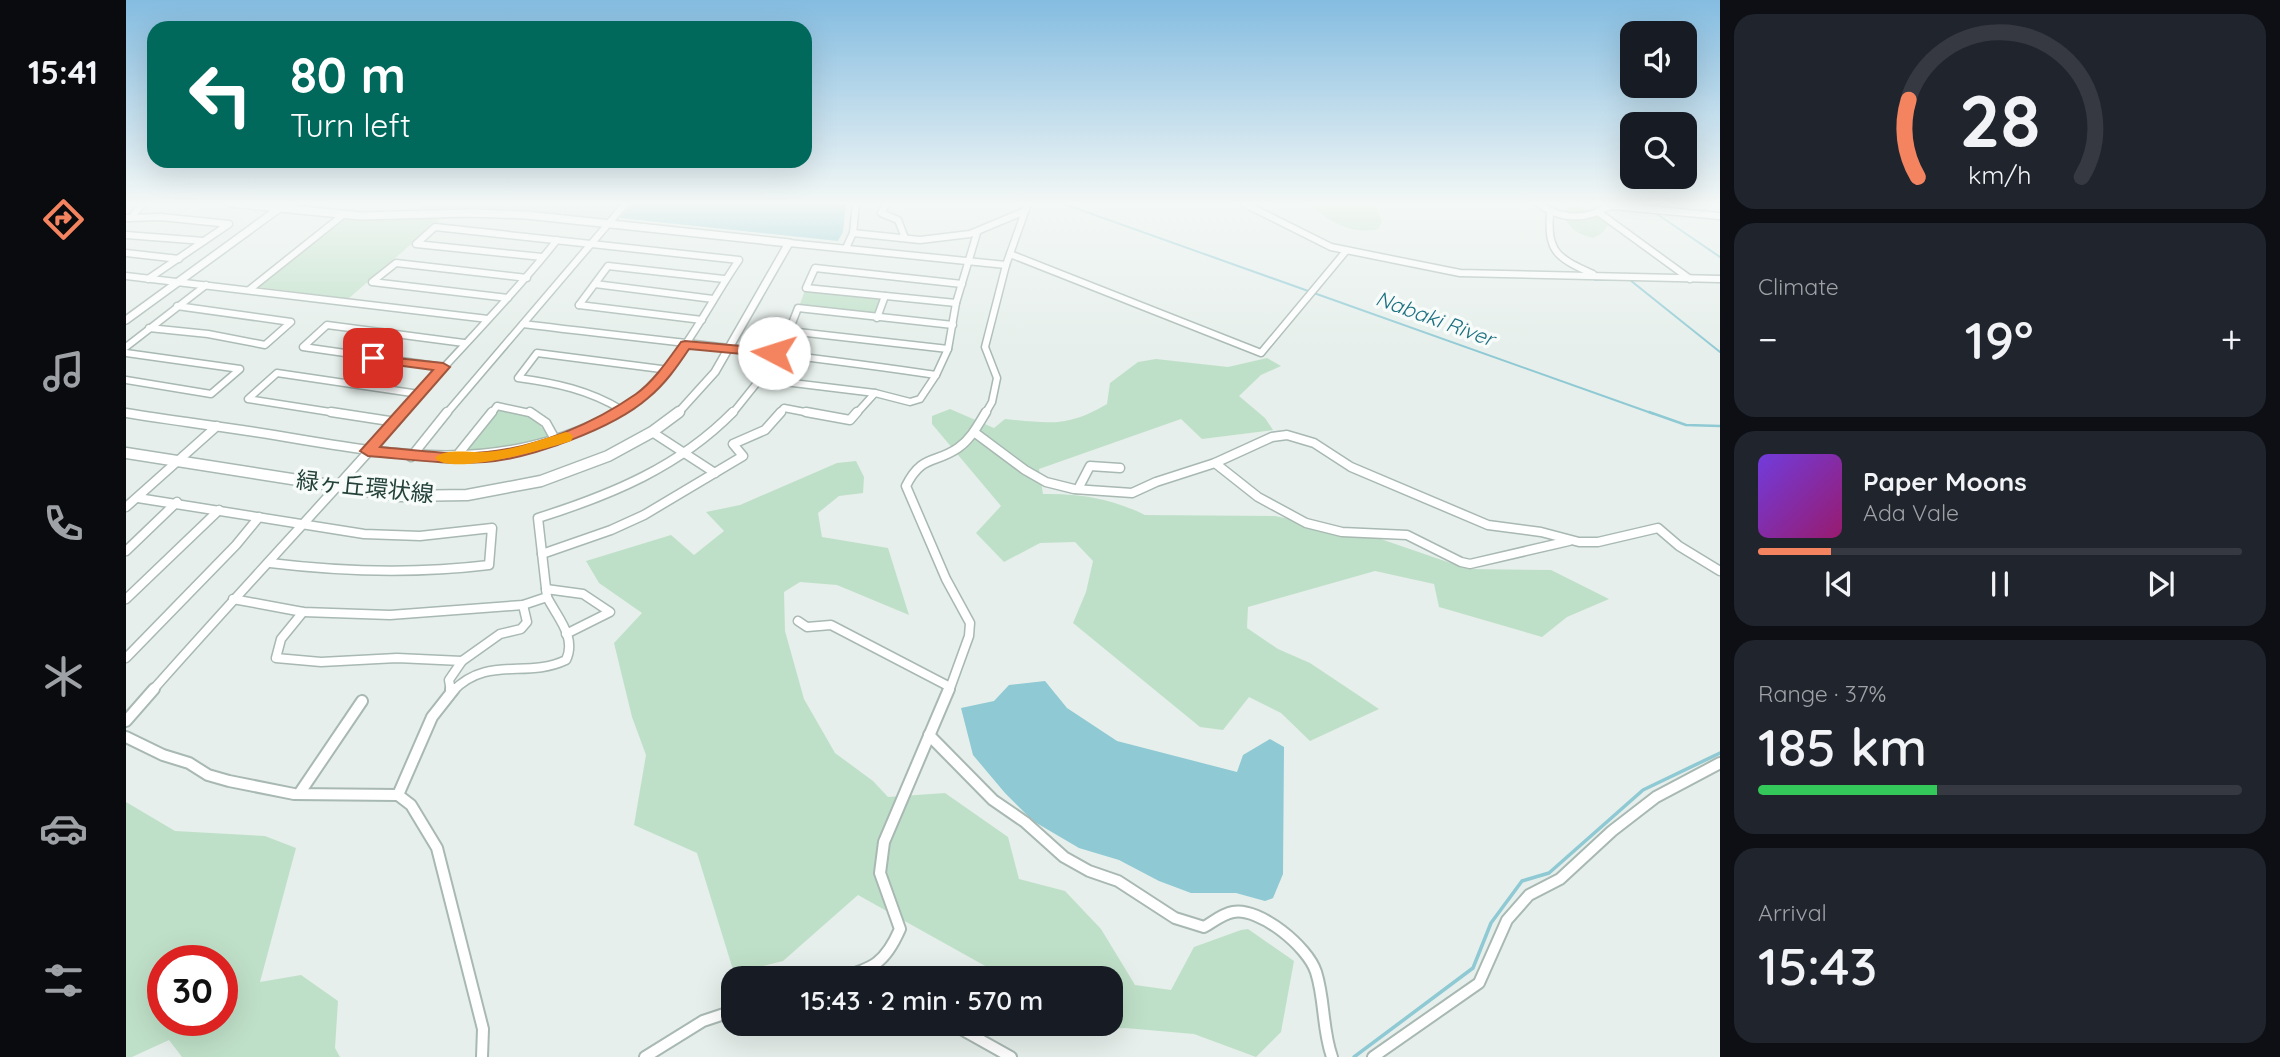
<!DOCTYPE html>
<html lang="en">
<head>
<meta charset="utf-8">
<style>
	:root { --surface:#171b24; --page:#20242c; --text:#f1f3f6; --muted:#9ea1a6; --line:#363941; --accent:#f4845f }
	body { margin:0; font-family:Quicksand,"Noto Sans JP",sans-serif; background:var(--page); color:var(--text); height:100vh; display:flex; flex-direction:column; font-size:26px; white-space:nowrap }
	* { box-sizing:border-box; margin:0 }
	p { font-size:23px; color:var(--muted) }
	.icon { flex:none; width:38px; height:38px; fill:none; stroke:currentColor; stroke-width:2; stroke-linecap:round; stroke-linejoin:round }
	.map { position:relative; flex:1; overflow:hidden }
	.side { display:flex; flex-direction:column; gap:14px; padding:14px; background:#0d0f14; width:560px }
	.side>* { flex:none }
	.hud { position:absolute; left:21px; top:21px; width:665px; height:147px; border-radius:21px; box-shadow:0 7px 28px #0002; background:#00695c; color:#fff; overflow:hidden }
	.buttons { position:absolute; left:1494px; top:21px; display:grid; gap:14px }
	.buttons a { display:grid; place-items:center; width:77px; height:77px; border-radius:14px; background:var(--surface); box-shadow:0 7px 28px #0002; font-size:35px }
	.speed { position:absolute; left:21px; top:945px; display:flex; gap:14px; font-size:35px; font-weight:700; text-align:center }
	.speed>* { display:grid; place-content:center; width:91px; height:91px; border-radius:50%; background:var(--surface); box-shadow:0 7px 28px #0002; line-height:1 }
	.speed .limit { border:10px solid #d22; background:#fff; color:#111 }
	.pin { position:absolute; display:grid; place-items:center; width:60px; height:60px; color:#fff; margin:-30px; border-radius:14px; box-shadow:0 4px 10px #0006 }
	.me { position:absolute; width:77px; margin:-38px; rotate:275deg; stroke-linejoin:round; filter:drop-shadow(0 0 5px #0008) }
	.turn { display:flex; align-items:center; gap:24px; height:147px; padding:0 28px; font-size:32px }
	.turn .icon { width:91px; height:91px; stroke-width:2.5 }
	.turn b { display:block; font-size:49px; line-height:60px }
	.big { font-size:52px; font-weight:600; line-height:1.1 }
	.side .widget { flex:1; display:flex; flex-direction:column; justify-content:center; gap:10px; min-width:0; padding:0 24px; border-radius:21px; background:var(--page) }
	.side .dial { align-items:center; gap:0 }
	.dial svg { height:182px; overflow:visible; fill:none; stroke:var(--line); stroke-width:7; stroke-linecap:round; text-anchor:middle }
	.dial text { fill:var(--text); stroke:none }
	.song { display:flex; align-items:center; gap:21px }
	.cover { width:84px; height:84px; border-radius:10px; background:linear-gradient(135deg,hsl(260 70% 55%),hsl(320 70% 35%)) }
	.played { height:7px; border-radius:4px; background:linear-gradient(90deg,var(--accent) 15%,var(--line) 15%) }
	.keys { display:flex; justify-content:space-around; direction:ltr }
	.heat { display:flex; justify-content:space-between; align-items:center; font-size:38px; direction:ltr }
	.charge { height:10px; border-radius:5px; background:linear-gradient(90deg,#34c759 37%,var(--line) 0) }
	.trip { position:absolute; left:595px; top:966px; width:402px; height:70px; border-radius:21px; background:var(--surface); box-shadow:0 7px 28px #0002; font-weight:600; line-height:70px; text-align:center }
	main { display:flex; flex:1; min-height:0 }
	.tab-bar { display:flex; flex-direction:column; width:126px; justify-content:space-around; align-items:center; background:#090b0e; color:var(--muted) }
	.tab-bar .icon { width:49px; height:49px }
	.tab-bar .on { color:var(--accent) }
	.tab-bar b { font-size:32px; color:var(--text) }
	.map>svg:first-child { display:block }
</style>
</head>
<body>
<main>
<nav class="tab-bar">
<b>15:41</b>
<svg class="icon on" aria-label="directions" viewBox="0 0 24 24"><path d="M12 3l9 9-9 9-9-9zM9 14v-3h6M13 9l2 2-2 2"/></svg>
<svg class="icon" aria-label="music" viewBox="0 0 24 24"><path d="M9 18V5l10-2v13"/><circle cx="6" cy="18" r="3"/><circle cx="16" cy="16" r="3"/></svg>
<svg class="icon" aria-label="phone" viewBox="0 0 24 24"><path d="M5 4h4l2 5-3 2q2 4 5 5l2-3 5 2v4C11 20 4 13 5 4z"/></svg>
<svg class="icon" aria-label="climate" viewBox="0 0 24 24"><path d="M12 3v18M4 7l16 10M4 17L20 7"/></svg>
<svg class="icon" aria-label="car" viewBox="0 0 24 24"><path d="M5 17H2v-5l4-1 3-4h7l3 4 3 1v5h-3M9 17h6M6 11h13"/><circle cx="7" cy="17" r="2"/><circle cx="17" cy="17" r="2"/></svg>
<svg class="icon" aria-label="filters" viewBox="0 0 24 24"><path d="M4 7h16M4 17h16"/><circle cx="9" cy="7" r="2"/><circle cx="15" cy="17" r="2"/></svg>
</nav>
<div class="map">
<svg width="1594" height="1057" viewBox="0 0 1594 1057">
	<rect width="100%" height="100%" fill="#e6efeb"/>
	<path fill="#d4dfda" d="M300 203H494L478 219 393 210H293Z"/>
	<g fill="#bfe0c8" fill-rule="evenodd">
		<path d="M1181 203H1249L1256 222 1252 229C1226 236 1201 220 1181 203Z"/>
		<path d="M1444 207C1461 206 1469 213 1482 225L1476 233 1467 238C1452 234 1442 229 1437 213Z"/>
		<path d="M315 218 222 299 132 287 217 220Z"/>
		<path d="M679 290 755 298 748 316 673 307Z"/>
		<path d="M1141 358 1155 366 1135 375 1113 396 1139 418 1147 430 1076 439 1055 419 913 469 917 494C953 493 987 499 1019 515L1149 516 1246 536 1342 569 1425 570 1483 599 1441 617 1416 637 1313 607 1308 584 1249 571 1122 607 1121 628 1152 649 1184 663 1253 709 1184 741 1155 713 1123 697 1097 730 1074 727 947 623 960 592 967 561 949 542 914 543 878 562 850 533 875 506 806 424V416L824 409 868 428 879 419C923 423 940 428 981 404L984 383 1012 362 1030 359 1102 367Z"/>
		<path d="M374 410C399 415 409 415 423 437L419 441 336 456 370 411Z"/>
		<path d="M730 461 738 477 737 493 713 496 692 513 696 537 762 548 783 615 711 585 674 582 658 592 659 631 678 699 709 753 747 781 762 797 819 793 882 837 893 879 939 891 975 929 1009 985 1045 990 1068 947 1115 930 1122 929 1168 961 1155 1032 1130 1057 1068 1034 999 1028 929 1033 920 1024H985V978H876L870 972 732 895 657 961 608 973 571 853 508 825 520 755 506 717 488 643 516 613 473 583 460 561 545 535 568 555 598 531 580 512 614 505 711 463Z"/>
		<path d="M0 802 49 831 139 836 170 848 134 982 175 975 212 1001 209 1048 214 1057H56L43 1040 6 1057H0ZM37 961H96V1020H37Z"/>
	</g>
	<g fill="#8ec9d4">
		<path d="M507 203H720L717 232 712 241 494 218Z"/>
		<path d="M919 681 941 708 991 741 1111 772 1117 755 1144 739 1158 747 1157 874 1147 898 1139 901 1110 893H1065L1033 881 993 860 953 848 907 821 879 793 847 755 835 708 868 701 883 685Z"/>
	</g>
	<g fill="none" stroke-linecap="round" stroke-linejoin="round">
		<g stroke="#8ec9d4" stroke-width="2">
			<path d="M935 203 1528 414"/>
			<path d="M1528 212 1594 257"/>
			<path d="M1469 280H1504L1594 352"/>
		</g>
		<path stroke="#8ec9d4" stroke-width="2.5" d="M1523 412 1560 425 1594 426"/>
		<path stroke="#8ec9d4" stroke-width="3.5" d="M1228 1057 1347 968 1365 923 1396 881 1423 873 1517 790 1594 753"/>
		<g stroke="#a8b8b2" stroke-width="9">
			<g id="minor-far2">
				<path d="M761 203 755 213 772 220 779 238"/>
				<path d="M1117 203 1205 247 1334 273 1594 279"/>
				<path d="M1412 203C1427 215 1447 220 1466 214 1474 211 1478 207 1487 206L1594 216"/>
				<path d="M1472 212 1564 279"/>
				<path d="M1424 213C1421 253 1432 258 1467 274"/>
				<path d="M0 218 35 217 103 224 22 279"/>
				<path d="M5 218 17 203"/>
				<path d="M727 233 794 240 844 234 899 211"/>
				<path d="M0 235 78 241"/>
				<path d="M663 243 880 265"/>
				<path d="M720 248 727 233 730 203"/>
				<path d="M0 253 53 259"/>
				<path d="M884 254 1135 353 1220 251"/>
				<path d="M416 257 290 244 309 227 613 260C575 315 550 379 489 414"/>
				<path d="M0 276 362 319"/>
				<path d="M469 284 587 299"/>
				<path d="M123 290 217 215"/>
				<path d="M382 298 246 282 270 263 401 278"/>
				<path d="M830 303 680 288 689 268 836 284"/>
				<path d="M453 305 482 266 598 279"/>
				<path d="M453 305 576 320"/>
				<path d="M751 318 759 296"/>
				<path d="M397 324C535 341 673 354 810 375"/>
				<path d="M23 328 82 334 139 345 165 322 51 306"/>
				<path d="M0 347 80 285"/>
				<path d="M822 349 663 331 672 308 827 325"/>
				<path d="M0 353 114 369 85 394 0 380"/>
				<path d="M317 367 177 347 201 325 338 343"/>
				<path d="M496 410C463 390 430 383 392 378L411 353 543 370"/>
				<path d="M0 413 4 414"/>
				<path d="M217 414 122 399 151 373 293 394"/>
				<path d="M276 414C327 355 383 301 431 240"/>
				<path d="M320 414 500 203"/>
				<path d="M365 414 371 406 408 414"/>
				<path d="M606 414 634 379 749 393 784 402 794 399 810 375 822 349 830 303 851 233"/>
				<path d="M653 414 658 408 689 414"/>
				<path d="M730 414 749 393"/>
				<path d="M859 414 866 402 871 378 859 347 880 265 902 203"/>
			</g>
		</g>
		<g stroke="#a8b8b2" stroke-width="11">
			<g id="minor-far1">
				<path d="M205 412 270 422"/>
				<path d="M404 412 420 423 430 441"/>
				<path d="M680 412 724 420 731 412"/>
				<path d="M0 413C49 421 99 427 148 435 271 456 378 476 492 412"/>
				<path d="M526 432 589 473"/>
				<path d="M848 432 899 470 920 482 948 489 1006 493 1030 482 1089 463 1146 437 1161 435 1188 443 1225 467 1362 525 1415 532 1453 542H1472L1532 528 1553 546 1594 571"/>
				<path d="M285 457 321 412"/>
				<path d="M329 458 366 412"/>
				<path d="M1089 463 1132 497 1180 523 1216 532 1281 535 1335 562 1344 564 1443 541"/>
				<path d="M952 489 964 466 994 468"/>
				<path d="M12 498 238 534 294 536 366 528 363 565C289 574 218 572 144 563"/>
				<path d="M0 507 91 426"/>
				<path d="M0 551 51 502"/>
				<path d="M416 554 485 530 518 515 617 456 607 444 639 430 655 412"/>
				<path d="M420 589 457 594 484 612 440 634"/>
				<path d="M0 599 93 510"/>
				<path d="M107 599 177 612 264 615 397 605 421 597 412 518C485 495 553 467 607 412"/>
				<path d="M177 612 155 639 150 658 195 662 271 658 336 661 374 634 395 629 401 622 397 605"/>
				<path d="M672 621 681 627 705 625 824 687"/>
				<path d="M0 658 110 545 133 517"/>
				<path d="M26 691C109 597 195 506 278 412"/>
				<path d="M325 691 323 680 336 661"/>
				<path d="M327 691C362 655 400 679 440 660 451 637 431 617 421 597"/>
				<path d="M823 691 843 636 844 623 820 579 780 486C796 454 809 464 832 448 845 439 852 425 860 412"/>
			</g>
		</g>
		<g stroke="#a8b8b2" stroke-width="14">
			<g id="minor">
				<path d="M325 689V692"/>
				<path d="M0 721 28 689"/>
				<path d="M803 735 867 800 899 822 938 857 963 871 992 881 1049 918 1078 927C1087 922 1096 914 1107 912 1134 907 1182 947 1190 972 1199 1000 1196 1029 1206 1057"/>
				<path d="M0 737 37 755 63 763 82 775 103 781 168 794 272 795 285 805 311 848 357 1029 356 1057"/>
				<path d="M173 794 236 701"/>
				<path d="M272 795 306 717 328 689"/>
				<path d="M741 970 754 978"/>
				<path d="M713 978C748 968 759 963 774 929L754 873 758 842 823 689"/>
				<path d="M826 1024 885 1057"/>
				<path d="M519 1057 577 1021 607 1011"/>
				<path d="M1247 1057 1353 983 1381 920 1403 895 1434 879 1486 831 1530 797 1594 763"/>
			</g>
		</g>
		<g stroke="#a8b8b2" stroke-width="10">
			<g id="tertiary-far1">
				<path d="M104 203 235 216 345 213 400 215 663 243 589 372 551 414"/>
				<path d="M0 320 155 207"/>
			</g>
		</g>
		<g stroke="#a8b8b2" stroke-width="13">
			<path id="tertiary" d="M0 453 274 496 341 495 415 481 482 456 526 432 553 412"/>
		</g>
		<use href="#minor-far2" stroke="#fff" stroke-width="6"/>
		<use href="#minor-far1" stroke="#fff" stroke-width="8"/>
		<use href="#minor" stroke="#fff" stroke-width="10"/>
		<use href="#tertiary-far1" stroke="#fff" stroke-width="7"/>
		<use href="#tertiary" stroke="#fff" stroke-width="10"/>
	</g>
	<linearGradient id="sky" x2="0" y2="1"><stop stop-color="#84bce0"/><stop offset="0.58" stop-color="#f4f8f6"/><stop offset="1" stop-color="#f4f8f6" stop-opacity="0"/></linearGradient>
	<rect width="1594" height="351" fill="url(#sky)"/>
	<path fill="#f4845f" stroke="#9f563e" stroke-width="2" d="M559 341 648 349 654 353 648 357 563 349C551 367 539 384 522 398 488 428 404 459 359 462 320 465 281 459 242 456L234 451 307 370 247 362 240 358 242 355 317 363 324 367 254 447C289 450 325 456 361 452 412 447 467 424 510 394 528 381 542 360 555 342Z"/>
	<path fill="#f59e0b" d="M440 432 445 434 447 437 445 441C422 448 326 477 309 458 318 448 344 453 358 452 386 451 413 440 440 432Z"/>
	<g text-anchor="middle" stroke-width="7" stroke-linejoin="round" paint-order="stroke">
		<g font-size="21" font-style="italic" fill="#1c6f80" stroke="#f7fbf9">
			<text transform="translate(1309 319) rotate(20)" y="7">Nabaki River</text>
		</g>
		<g font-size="23" fill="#24423a" stroke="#f7fbf9">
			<text transform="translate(239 487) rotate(6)" y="8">緑ヶ丘環状線</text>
		</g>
	</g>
</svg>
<div class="buttons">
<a><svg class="icon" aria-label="sound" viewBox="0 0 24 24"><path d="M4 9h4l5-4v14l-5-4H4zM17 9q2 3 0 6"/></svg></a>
<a><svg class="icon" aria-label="search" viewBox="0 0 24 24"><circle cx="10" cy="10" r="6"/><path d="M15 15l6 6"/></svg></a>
</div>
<div class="speed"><div class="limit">30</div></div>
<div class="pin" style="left:247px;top:358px;background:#d93025"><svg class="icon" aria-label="arrive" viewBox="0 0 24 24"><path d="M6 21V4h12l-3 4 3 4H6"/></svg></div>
<svg class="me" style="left:648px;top:353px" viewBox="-20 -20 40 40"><circle r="19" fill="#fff"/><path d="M0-13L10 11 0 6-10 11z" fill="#f4845f"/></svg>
<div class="trip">15:43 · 2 min · 570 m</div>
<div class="hud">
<div class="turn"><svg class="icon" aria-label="left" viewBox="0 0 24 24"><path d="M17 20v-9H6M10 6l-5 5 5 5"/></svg><div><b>80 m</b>Turn left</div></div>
</div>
</div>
<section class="side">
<div class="widget dial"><svg viewBox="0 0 100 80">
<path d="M14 69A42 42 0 1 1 86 69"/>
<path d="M14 69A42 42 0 0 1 10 35" stroke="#f4845f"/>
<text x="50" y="56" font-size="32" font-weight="700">28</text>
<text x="50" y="72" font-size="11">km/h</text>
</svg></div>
<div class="widget"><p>Climate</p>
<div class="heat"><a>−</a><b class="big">19°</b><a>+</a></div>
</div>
<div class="widget">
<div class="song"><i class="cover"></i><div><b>Paper Moons</b><p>Ada Vale</p></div></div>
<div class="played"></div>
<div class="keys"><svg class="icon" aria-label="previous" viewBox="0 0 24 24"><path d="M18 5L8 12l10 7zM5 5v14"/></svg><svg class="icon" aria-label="pause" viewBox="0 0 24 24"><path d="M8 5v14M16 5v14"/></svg><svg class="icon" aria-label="next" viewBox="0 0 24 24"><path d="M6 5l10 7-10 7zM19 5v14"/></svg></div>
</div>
<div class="widget"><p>Range · 37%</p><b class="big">185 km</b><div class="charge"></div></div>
<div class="widget"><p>Arrival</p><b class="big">15:43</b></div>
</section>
</main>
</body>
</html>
